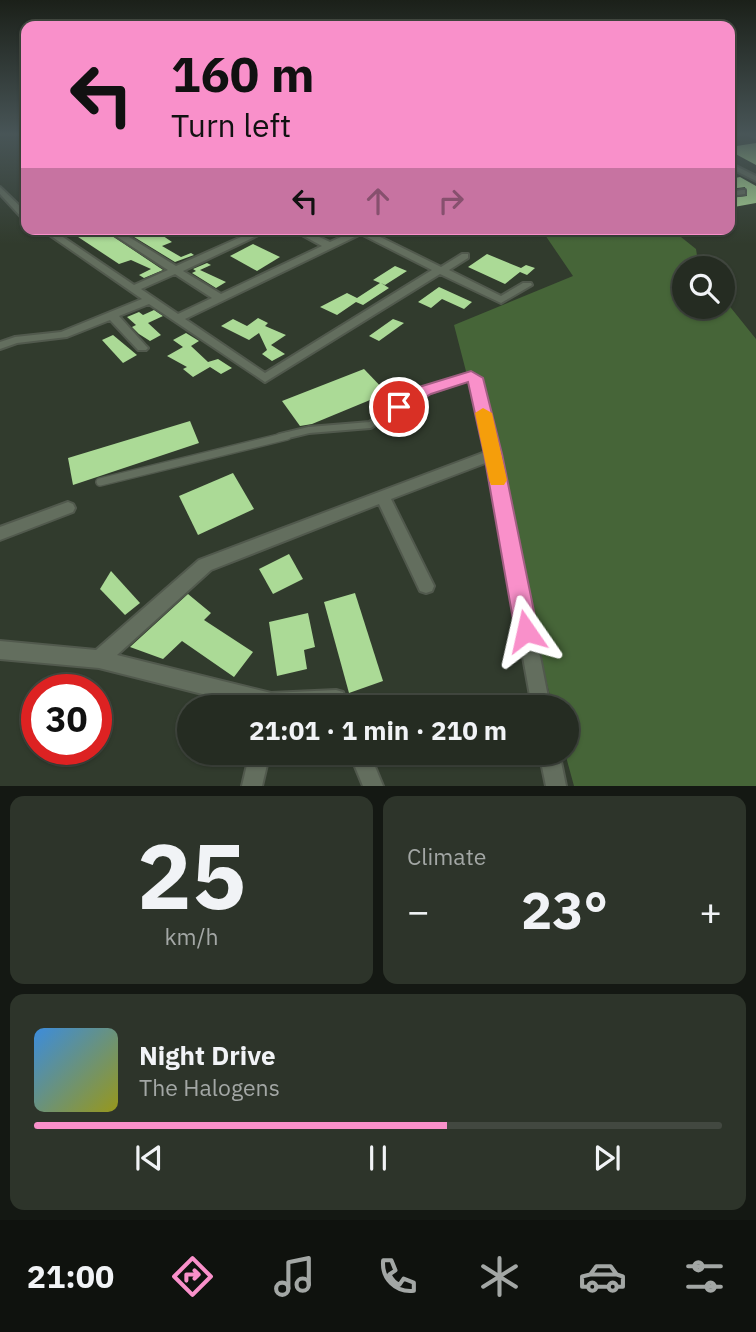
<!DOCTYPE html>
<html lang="en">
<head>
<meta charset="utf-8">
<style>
	:root { --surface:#252c22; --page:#2d342a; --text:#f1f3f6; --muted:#a3a7a5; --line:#424840; --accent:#f990ca }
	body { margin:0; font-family:"IBM Plex Sans",sans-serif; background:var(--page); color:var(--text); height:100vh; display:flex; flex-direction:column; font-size:26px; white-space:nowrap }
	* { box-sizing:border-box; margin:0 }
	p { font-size:23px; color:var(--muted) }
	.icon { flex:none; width:38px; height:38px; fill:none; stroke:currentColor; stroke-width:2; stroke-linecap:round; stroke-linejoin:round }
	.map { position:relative; height:786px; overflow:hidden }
	.sheet { display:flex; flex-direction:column; gap:10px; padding:10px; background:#141813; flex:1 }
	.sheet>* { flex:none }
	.banner { position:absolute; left:21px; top:21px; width:714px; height:214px; border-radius:14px; box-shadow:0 2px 5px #0004,0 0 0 2px var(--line); background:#f990ca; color:#111; overflow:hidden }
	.buttons { position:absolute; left:672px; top:256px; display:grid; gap:14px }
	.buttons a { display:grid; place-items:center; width:63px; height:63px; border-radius:50%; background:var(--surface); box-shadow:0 2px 5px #0004,0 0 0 2px var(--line); font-size:35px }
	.speed { position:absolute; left:21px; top:674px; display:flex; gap:14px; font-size:35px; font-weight:700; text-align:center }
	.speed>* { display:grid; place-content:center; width:91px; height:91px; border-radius:50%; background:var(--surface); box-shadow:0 2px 5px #0004,0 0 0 2px var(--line); line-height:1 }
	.speed .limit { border:10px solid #d22; background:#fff; color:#111 }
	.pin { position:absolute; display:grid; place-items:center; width:60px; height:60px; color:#fff; margin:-30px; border:4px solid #fff; border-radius:50%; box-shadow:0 2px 7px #0007 }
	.me { position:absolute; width:77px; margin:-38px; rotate:349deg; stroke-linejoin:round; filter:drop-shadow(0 0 5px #0008) }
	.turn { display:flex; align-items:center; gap:24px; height:147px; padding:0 35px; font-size:32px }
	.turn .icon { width:91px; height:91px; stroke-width:2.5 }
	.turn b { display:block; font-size:49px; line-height:60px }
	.lanes { display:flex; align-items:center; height:66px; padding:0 35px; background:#0003; justify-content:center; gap:35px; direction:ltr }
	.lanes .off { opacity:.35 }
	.big { font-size:52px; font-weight:700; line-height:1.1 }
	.sheet .card { flex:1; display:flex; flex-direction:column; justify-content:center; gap:10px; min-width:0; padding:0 24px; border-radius:14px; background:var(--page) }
	.sheet .dial { align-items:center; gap:0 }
	.dial b { font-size:91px; line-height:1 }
	.song { display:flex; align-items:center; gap:21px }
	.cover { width:84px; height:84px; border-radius:10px; background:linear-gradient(135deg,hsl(210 70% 55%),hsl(60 70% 35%)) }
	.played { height:7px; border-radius:4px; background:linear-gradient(90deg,var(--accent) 60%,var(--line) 60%) }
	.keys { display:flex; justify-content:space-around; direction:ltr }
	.heat { display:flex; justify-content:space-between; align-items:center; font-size:38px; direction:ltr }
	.sheet .tiles { flex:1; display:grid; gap:10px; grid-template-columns:1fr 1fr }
	.card:last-child { grid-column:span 2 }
	.trip { position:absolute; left:177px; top:695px; width:402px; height:70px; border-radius:35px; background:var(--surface); box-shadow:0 2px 5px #0004,0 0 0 2px var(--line); font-weight:700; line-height:70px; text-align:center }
	.tab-bar { display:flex; height:112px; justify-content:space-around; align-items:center; background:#0f120e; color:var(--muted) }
	.tab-bar .icon { width:49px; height:49px }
	.tab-bar .current { color:var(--accent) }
	.tab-bar b { font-size:32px; color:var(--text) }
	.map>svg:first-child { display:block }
</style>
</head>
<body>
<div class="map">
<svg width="756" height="786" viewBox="0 0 756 786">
	<rect width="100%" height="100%" fill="#313b2d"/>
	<path fill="#466538" d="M541 229H671L696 249 699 268H684V306H723V298L756 339V786H574L565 753 567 707H553L454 325 573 276Z"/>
	<g fill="#abda96">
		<path d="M756 143V165L730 151V147Z"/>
		<path d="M740 177 756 186V203L734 207 730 204V198L747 196 745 187 730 189V179Z"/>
		<path d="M66 229H102L163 270 144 278 139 275 151 269 131 260 119 264Z"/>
		<path d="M121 229H153L172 242 162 246 181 257 191 253 194 255 175 262Z"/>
		<path d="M253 244 280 257 257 271 230 256Z"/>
		<path d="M487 254 521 268 526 265 535 268 527 275 520 272 505 284 468 267Z"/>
		<path d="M207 263 211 265 200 270 226 282 216 288 192 273 196 271 193 269Z"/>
		<path d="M395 266 407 271 385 285 381 283 389 288 363 305 356 302 337 315 320 307 347 293 357 298 380 283 373 280Z"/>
		<path d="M439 287 472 302 464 309 442 299 431 308 418 302Z"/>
		<path d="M154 310 163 316 148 323 161 335 150 341 139 334 132 327 136 325 127 317 139 312 143 315Z"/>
		<path d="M258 318 268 323 265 326 286 335 271 345 285 354 272 361 262 354 267 350 259 333 249 340 221 326 233 319 247 326Z"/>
		<path d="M393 319 404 323 379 341 369 336Z"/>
		<path d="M186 333 199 341 191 346 208 362 218 359 232 368 221 374 210 367 193 377 183 369 187 367 167 356 183 347 173 340Z"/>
		<path d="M113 335 137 355 123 363 102 340Z"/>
		<path d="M364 369 387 393 312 424 300 426 282 401Z"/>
		<path d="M190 421 199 443 73 485 68 458Z"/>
		<path d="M233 473 254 509 198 535 179 496Z"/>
		<path d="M289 554 303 579 273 594 259 569Z"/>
		<path d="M111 571 140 603 125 615 100 589Z"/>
		<path d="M355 593 383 681 349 693 324 602Z"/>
		<path d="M188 594 211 613 204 620 253 652 234 677 182 641 163 659 130 647Z"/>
		<path d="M308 613 315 647 304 650 307 669 277 676 269 622Z"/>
	</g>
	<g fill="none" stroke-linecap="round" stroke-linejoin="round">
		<g stroke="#51594d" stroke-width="10">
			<path id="service-far1" d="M280 437 309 430 370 425 420 393 472 376 475 378 489 437"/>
		</g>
		<g stroke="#51594d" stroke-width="10">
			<g id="service">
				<path d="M489 436 493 454"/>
				<path d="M100 482 287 436"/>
			</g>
		</g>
		<g stroke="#51594d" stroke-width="4">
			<g id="minor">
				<path d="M748 134H756V138L749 135Z"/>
				<path d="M730 163 756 176V181L730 168Z"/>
				<path d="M0 187 26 212V219H23L0 194Z"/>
				<path d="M742 190H745V194L730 196V192Z"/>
				<path d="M41 229H51L134 285 168 270 105 229H116L176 266 259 229H271L183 271 221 294 322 246 291 229H302L330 242 354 231 353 229H364L441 267 462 254H468V258L449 270 501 296 523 283H531L532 285 501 303 440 274 265 382 149 304 119 316 146 346 148 348 146 350H138L110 320 67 337 17 343 0 349V342L15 337 61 332 142 299ZM361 234 432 270 265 373 185 319ZM175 274 212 298 178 314 141 289Z"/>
				<path d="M493 449 498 450 500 454 550 707H532L488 462 391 499 434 586 432 591 426 593 420 591 379 504 211 570 117 655 271 693 336 690 343 692 348 707H254L99 668 0 659V641L96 650 199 560Z"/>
				<path d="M68 502 73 504 75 508 73 512 0 540V527Z"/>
				<path d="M250 752H270L262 786H242Z"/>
				<path d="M349 752H369L383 786H363Z"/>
				<path d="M539 752H559L566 786H546Z"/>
			</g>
		</g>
		<use href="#service-far1" stroke="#636e5e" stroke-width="6"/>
		<use href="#service" stroke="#636e5e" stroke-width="7"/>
		<use href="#minor" fill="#636e5e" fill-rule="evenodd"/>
	</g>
	<linearGradient id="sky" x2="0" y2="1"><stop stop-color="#1b2019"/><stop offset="0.55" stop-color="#485557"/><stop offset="1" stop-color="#485557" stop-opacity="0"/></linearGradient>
	<rect width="756" height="244" fill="url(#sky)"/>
	<path fill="#f990ca" stroke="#a25e83" stroke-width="2" d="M471 371 483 378 502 454 538 631 534 639 526 642 518 639 515 631 484 454 468 382 431 394 399 413 391 407 419 387Z"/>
	<path fill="#f59e0b" d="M483 408 492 413 507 480 504 485H491L489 480 475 413Z"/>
</svg>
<div class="buttons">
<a><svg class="icon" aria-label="search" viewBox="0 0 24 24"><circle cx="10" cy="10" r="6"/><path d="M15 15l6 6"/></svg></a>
</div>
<div class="speed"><div class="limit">30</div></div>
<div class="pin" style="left:399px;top:407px;background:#d93025"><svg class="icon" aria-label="arrive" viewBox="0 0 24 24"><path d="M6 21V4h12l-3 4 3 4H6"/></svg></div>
<svg class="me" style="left:526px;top:631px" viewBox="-20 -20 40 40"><path d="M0-17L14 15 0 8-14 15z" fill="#f990ca" stroke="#fff" stroke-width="4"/></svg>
<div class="trip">21:01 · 1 min · 210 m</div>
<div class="banner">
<div class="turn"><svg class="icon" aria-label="left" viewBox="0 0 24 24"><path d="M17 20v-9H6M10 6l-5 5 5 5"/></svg><div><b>160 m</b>Turn left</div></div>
<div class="lanes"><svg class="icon" aria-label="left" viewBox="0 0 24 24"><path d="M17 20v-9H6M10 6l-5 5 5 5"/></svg><svg class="icon off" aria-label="ahead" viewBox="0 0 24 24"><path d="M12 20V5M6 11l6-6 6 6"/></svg><svg class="icon off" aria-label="right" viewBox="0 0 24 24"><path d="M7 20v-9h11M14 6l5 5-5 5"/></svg></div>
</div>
</div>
<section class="sheet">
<div class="tiles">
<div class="card dial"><b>25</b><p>km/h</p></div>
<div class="card"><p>Climate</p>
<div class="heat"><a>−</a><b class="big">23°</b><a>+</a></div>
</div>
<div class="card">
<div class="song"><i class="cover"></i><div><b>Night Drive</b><p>The Halogens</p></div></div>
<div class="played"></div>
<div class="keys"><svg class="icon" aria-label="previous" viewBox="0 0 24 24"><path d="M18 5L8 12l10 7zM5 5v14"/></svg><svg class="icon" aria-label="pause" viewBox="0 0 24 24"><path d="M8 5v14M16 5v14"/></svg><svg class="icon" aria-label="next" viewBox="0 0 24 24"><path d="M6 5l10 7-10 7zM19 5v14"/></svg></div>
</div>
</div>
</section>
<nav class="tab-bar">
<b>21:00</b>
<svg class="icon current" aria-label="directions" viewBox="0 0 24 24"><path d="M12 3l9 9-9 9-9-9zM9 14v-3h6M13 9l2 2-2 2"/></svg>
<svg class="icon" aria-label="music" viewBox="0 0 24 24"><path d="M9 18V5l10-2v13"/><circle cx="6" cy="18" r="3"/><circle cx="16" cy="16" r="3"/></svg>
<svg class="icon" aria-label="phone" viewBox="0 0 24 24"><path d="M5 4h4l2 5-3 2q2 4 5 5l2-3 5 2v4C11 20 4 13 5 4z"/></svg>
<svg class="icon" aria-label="climate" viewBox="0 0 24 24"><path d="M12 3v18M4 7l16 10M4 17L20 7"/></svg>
<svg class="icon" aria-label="car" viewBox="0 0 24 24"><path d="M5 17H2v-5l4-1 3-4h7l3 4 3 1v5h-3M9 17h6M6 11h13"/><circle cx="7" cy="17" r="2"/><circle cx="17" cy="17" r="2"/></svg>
<svg class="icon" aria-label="filters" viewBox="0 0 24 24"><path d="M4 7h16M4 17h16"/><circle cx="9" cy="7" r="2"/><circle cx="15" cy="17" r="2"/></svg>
</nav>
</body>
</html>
